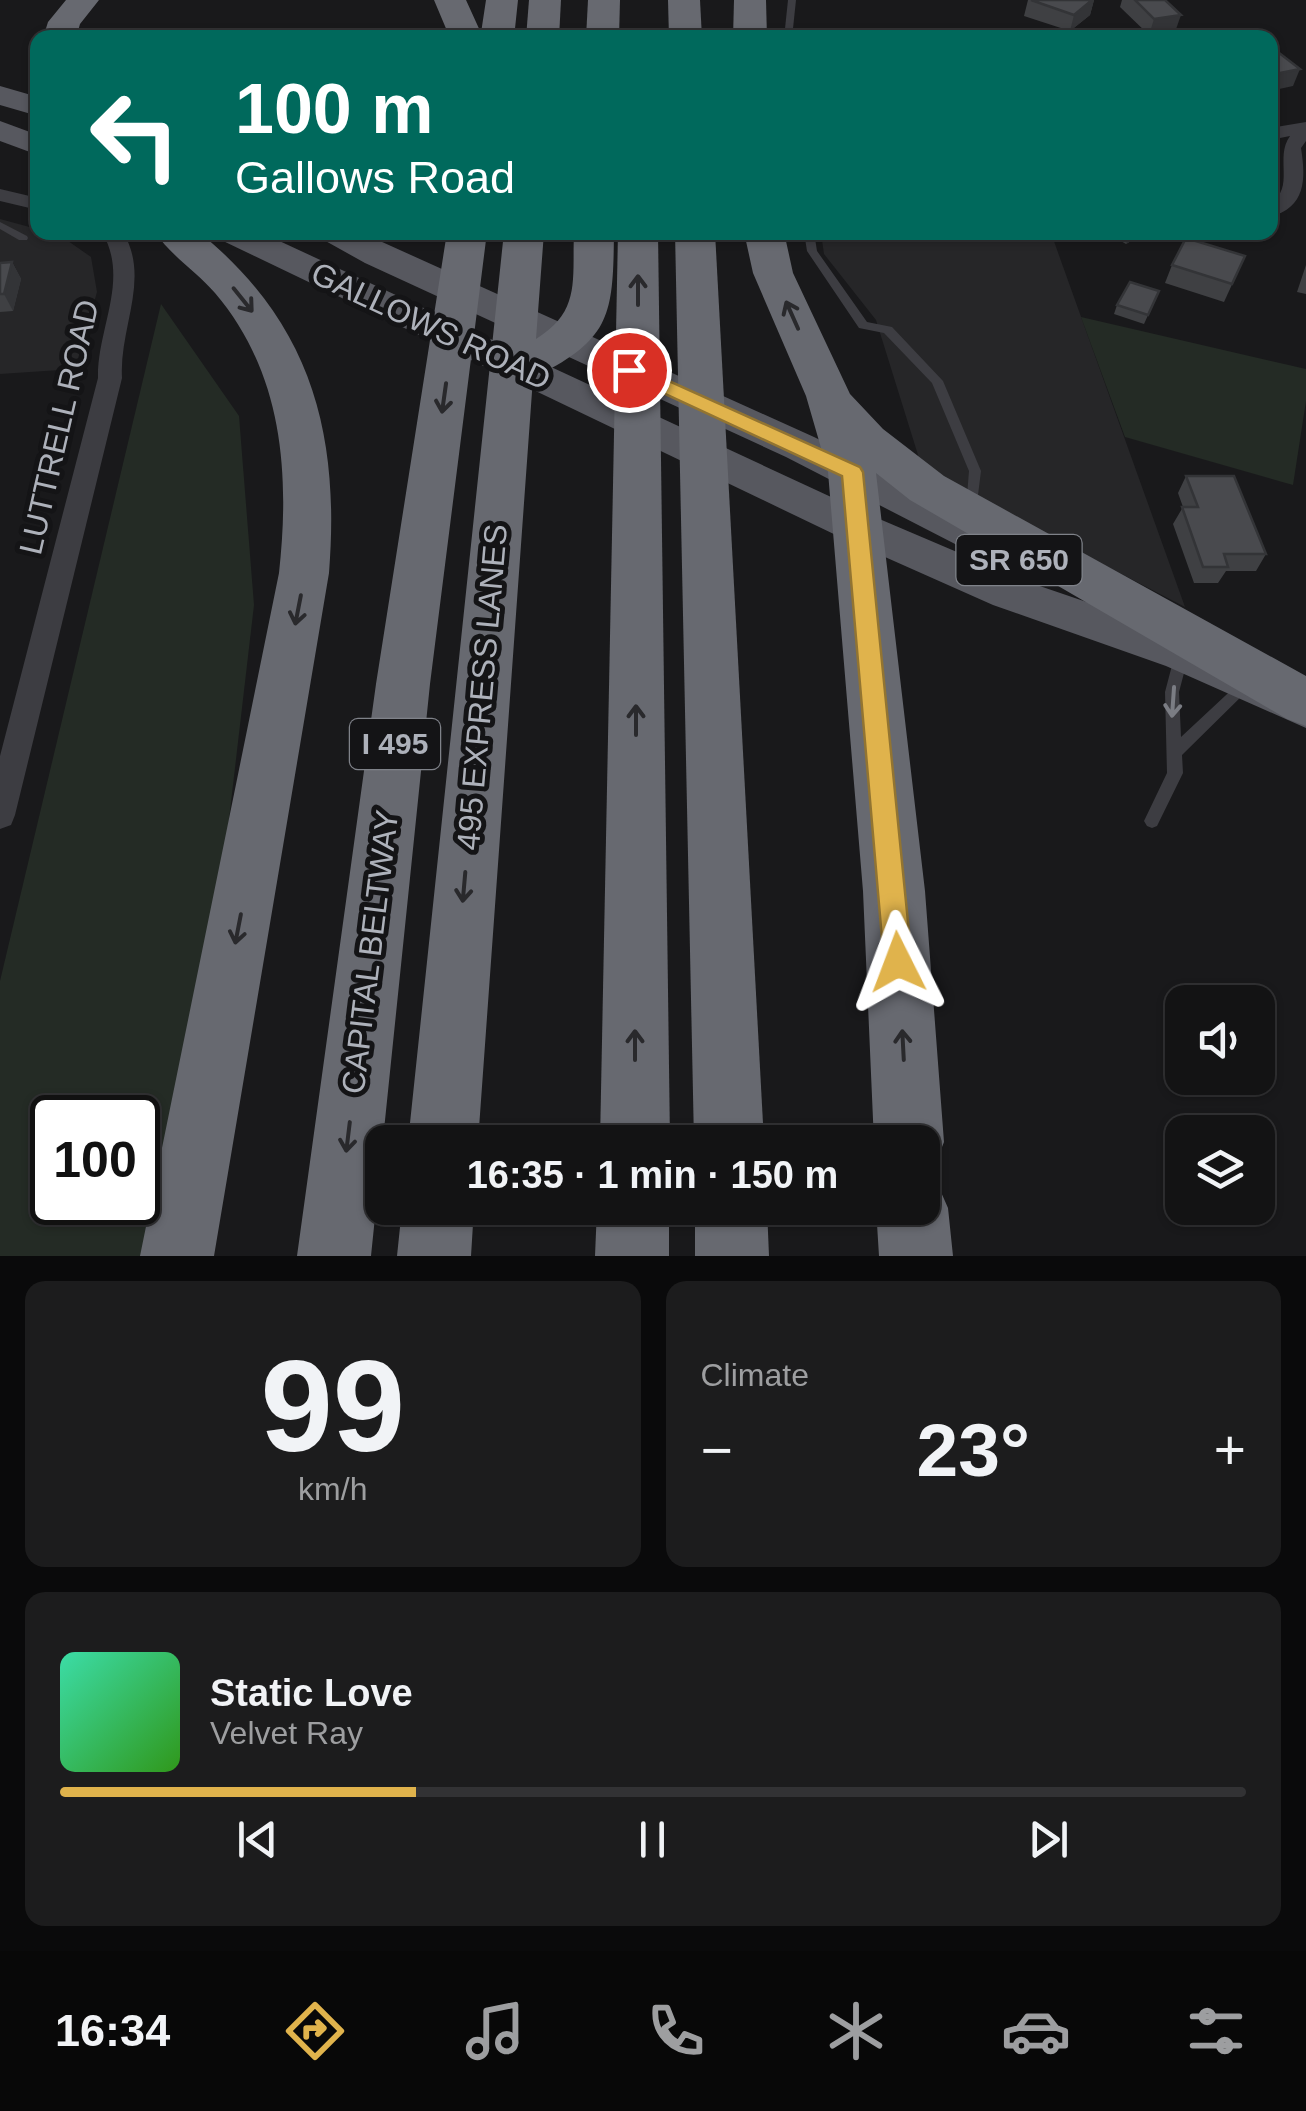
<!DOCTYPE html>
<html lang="en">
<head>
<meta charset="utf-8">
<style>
	:root { --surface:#131314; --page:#1c1c1d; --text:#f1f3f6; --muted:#9d9ea0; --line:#323234; --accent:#e0b34c }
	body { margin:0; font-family:Arial,sans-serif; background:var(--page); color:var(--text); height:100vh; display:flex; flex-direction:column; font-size:38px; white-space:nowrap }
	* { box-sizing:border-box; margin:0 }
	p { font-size:32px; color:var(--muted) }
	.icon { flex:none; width:55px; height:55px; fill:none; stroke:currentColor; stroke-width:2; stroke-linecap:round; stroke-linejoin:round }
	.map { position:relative; height:1256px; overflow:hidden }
	.side { display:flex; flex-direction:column; gap:25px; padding:25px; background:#0a0a0b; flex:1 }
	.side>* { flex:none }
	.hud { position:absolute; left:30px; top:30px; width:1248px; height:210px; border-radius:20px; box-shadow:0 2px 8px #0004,0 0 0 2px var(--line); background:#00695c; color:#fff; overflow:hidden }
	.buttons { position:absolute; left:1165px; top:985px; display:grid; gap:20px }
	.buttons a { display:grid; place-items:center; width:110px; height:110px; border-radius:20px; background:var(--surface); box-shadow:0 2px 8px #0004,0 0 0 2px var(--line); font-size:50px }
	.speed { position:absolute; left:30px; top:1095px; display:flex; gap:20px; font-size:50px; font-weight:700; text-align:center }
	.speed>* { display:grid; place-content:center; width:130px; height:130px; border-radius:50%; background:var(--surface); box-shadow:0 2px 8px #0004,0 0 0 2px var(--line); line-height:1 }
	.speed .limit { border:5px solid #111; border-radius:15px; background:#fff; color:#111 }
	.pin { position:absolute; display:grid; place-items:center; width:85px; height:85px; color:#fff; margin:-42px; border:5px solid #fff; border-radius:50%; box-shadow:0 2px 10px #0007 }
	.me { position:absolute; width:110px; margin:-55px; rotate:357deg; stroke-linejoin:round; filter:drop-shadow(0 0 8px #0008) }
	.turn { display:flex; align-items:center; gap:35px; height:210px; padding:0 40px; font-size:45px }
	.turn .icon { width:130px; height:130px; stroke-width:2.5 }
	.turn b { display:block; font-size:70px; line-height:85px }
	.big { font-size:75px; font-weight:600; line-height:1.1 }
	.side .card { flex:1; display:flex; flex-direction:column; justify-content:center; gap:15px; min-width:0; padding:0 35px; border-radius:20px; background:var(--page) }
	.side .dial { align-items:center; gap:0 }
	.dial b { font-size:130px; line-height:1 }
	.song { display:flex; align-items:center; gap:30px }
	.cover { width:120px; height:120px; border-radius:15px; background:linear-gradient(135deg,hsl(160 70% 55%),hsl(110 70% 35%)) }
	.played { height:10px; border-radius:5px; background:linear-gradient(90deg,var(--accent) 30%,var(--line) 30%) }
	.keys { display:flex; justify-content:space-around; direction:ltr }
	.heat { display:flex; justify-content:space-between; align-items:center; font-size:55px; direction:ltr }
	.side .tiles { flex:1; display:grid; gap:25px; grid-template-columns:1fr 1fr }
	.card:last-child { grid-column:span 2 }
	.trip { position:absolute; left:365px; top:1125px; width:575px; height:100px; border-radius:20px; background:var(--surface); box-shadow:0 2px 8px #0004,0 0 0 2px var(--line); font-weight:600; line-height:100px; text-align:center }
	.tabs { display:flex; height:160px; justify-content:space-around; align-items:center; background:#080808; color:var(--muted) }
	.tabs .icon { width:70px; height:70px }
	.tabs .selected { color:var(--accent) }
	.tabs b { font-size:45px; color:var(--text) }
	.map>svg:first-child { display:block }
</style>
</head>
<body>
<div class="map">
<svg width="1306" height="1256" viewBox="0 0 1306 1256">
	<rect width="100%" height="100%" fill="#19191b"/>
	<g fill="#262628">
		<path d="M0 219 37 229 38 232 58 234 91 257 97 292 75 369 0 374Z"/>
		<path d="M821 233H1051L1185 607 923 471 876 320 824 254Z"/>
	</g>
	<g fill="#242b25" fill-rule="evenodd">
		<path d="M161 304 239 416 254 605 178 1256H0V981ZM52 1118H138V1202H52Z"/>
		<path d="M1081 317 1306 369V401L1293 485 1125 437Z"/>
	</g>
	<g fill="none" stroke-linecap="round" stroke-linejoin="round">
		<g fill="#3d3d42" fill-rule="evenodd">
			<path d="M788 0H796L792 38H784Z"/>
			<path d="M0 222 27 236 28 238 27 240H19L0 229Z"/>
			<path d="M804 232H814L817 251 867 322 892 327 943 381 981 471 976 511H968L966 508 969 471 932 383 884 333 859 328 807 251Z"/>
			<path d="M1182 648 1187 650 1189 654 1179 692 1181 737 1240 682 1245 680 1250 682 1252 686 1182 755 1183 773 1157 826 1152 828 1147 826 1144 821 1167 773 1165 692 1175 654 1177 650Z"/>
		</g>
		<g fill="#3d3d42" fill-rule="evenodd">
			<path d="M1306 122V141L1301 148C1306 180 1306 207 1270 217V204C1296 187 1274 158 1290 136L1270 140V128Z"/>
			<path d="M0 189 38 198V210L0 201Z"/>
			<path d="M102 232H123C151 279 119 327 122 378L15 815 11 825 0 829V756L98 378C97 328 130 280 102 232Z"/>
		</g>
		<g fill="#57585f" fill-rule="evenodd">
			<path d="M0 86 38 97V116L0 105Z"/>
			<path d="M0 121 38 135V155L0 141Z"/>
			<path d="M214 232H260L870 515 1025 581 1198 640 1306 687V728L1166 666 993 605 840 537 219 239Z"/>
			<path d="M317 232H360L814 437 987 523 993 534 987 545 972 550 957 545 786 457 365 263 322 239Z"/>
		</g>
		<g fill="#676970" fill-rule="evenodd">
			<path d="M66 0H99L80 24 76 38H43L48 22Z"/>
			<path d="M434 0H466L481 33 486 0H518L514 38H450Z"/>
			<path d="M529 0H561L559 38H526Z"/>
			<path d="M588 0H620L619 38H586Z"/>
			<path d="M668 0H700L702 38H669Z"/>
			<path d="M734 0H766L767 38H733Z"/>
			<path d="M155 232H199C312 324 340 434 329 573L214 1256H140L279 573C290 473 283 373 215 293 197 272 170 255 155 232Z"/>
			<path d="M447 232H487L430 684 371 1256H297L376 684Z"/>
			<path d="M504 232H544L536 339C581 311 572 281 574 232H614C613 315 612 339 533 378L478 1142H408Z"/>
			<path d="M618 232H658L670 1142H600Z"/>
			<path d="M675 232H715L764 1142H694Z"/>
			<path d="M744 232H784L793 273 850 394 883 429 944 476 1306 676V726L1287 719 910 500 876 473 925 891 944 1142 934 1167 922 1171V1142H874L863 891 828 472 806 396 753 273Z"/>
			<path d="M922 1177 937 1183 948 1208 953 1256H879L876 1208H922Z"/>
			<path d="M402 1208H474L471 1256H397Z"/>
			<path d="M597 1208H669V1256H595Z"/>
			<path d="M695 1208H767L769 1256H695Z"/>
		</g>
	</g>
	<g fill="#3f4043">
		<path d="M1028 0H1094L1090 15 1070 31 1024 16Z"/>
		<path d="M1122 0H1165L1175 32 1149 35 1120 7Z"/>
		<path d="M1105 232H1146L1126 244Z"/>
		<path d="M1245 256 1224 302 1165 283 1172 265Z"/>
		<path d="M12 262 21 279 13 311 0 312V263Z"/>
		<path d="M1306 265V294L1297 292Z"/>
		<path d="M1159 291 1144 324 1114 314 1117 305Z"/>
		<path d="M1186 476 1266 554 1256 571H1226L1218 583H1194L1173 524 1183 507 1178 493Z"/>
	</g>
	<g fill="#333437">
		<path d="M1092 0H1094L1090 15 1070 31 1074 15Z"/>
		<path d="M1181 15 1175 32 1149 35 1154 19Z"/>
		<path d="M1300 69 1293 86 1270 91V75Z"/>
		<path d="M1130 232H1146L1126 244Z"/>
		<path d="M12 262 21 279 13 311 4 294Z"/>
	</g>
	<g fill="#494a4e" stroke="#333437" stroke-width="2.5">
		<path d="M1031 0H1092L1074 15Z"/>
		<path d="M1135 0H1165L1181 15 1154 19Z"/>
		<path d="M1270 46 1300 69 1270 75Z"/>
		<path d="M1186 238 1245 256 1232 284 1172 265Z"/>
		<path d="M12 262 4 294H0V263Z"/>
		<path d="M1130 282 1159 291 1148 315 1117 305Z"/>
		<path d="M1186 476H1234L1266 554H1224L1228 567H1203L1182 507H1198Z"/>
	</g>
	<defs><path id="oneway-shaft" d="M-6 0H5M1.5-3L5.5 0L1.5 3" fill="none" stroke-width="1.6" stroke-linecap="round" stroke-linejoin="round" transform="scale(2.5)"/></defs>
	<g stroke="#29292c">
		<use href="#oneway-shaft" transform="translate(638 290) rotate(-90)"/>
		<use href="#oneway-shaft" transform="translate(243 300) rotate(51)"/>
		<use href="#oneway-shaft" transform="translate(792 315) rotate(-114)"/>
		<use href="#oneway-shaft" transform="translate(444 398) rotate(98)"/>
		<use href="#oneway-shaft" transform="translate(298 610) rotate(101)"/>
		<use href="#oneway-shaft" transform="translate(636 720) rotate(-90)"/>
		<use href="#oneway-shaft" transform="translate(464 887) rotate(95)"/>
		<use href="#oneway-shaft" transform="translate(238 929) rotate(101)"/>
		<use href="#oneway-shaft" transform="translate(635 1045) rotate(-90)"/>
		<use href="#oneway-shaft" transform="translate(903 1045) rotate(-93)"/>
		<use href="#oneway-shaft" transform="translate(348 1137) rotate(97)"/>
	</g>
	<use stroke="#7b7d84" href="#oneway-shaft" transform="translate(1173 702) rotate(94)"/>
	<path fill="#e0b34c" stroke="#927431" stroke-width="2.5" d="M629 363 860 467 863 472 912 962 908 972 898 976 889 972 884 962 842 476 622 374V365Z"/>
	<g text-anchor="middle" stroke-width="10" stroke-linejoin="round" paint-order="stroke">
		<g fill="#141416" stroke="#7f8289" stroke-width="2.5">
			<rect x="956.5" y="535" width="125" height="50" rx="8"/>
			<rect x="350" y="719" width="90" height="50" rx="8"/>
		</g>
		<g font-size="30" font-weight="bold" fill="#adb1ba">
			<text x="1019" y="570">SR 650</text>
			<text x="395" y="754">I 495</text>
		</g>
		<g font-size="32" fill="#adb1ba" stroke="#141416">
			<text transform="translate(431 326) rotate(25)" y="11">GALLOWS ROAD</text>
			<text transform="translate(59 427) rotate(-77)" y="11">LUTTRELL ROAD</text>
			<text transform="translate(482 687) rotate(-85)" y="11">495 EXPRESS LANES</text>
			<text transform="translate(370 952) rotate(-83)" y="11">CAPITAL BELTWAY</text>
		</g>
	</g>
</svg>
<div class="buttons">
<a><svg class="icon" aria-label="sound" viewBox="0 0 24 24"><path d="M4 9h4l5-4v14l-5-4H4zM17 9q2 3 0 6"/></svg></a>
<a><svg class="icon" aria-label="layers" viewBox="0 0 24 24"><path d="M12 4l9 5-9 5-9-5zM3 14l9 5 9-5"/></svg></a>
</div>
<div class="speed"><div class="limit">100</div></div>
<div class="pin" style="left:629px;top:370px;background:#d93025"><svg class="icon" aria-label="arrive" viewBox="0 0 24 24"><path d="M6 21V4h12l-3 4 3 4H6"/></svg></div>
<svg class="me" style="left:898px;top:962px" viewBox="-20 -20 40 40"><path d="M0-17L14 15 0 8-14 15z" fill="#e0b34c" stroke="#fff" stroke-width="4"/></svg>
<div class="trip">16:35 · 1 min · 150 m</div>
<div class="hud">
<div class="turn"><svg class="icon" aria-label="left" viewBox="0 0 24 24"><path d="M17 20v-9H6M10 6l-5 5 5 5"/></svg><div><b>100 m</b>Gallows Road</div></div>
</div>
</div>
<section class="side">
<div class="tiles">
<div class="card dial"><b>99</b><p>km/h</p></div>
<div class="card"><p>Climate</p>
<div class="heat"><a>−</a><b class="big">23°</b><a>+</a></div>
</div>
<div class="card">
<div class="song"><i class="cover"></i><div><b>Static Love</b><p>Velvet Ray</p></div></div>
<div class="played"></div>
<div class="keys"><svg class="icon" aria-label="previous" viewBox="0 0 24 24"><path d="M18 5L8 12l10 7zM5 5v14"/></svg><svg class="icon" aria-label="pause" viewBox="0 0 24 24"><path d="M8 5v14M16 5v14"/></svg><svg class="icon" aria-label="next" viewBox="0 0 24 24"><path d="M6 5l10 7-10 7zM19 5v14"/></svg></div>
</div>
</div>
</section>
<nav class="tabs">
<b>16:34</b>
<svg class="icon selected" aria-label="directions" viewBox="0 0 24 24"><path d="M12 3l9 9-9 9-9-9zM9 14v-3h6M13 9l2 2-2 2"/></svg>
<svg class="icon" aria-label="music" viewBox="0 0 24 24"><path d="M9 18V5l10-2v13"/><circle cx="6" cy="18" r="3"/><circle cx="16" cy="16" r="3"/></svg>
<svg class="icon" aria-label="phone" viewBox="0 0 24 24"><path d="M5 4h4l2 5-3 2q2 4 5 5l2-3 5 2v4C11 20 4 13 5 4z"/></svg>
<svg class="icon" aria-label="climate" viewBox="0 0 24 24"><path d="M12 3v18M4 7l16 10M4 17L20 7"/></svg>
<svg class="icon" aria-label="car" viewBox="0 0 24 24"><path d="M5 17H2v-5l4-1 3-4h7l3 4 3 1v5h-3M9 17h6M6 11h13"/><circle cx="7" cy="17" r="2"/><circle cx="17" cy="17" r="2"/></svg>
<svg class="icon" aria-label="filters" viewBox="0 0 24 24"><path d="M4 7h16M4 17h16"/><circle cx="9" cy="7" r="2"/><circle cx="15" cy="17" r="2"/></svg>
</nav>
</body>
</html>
